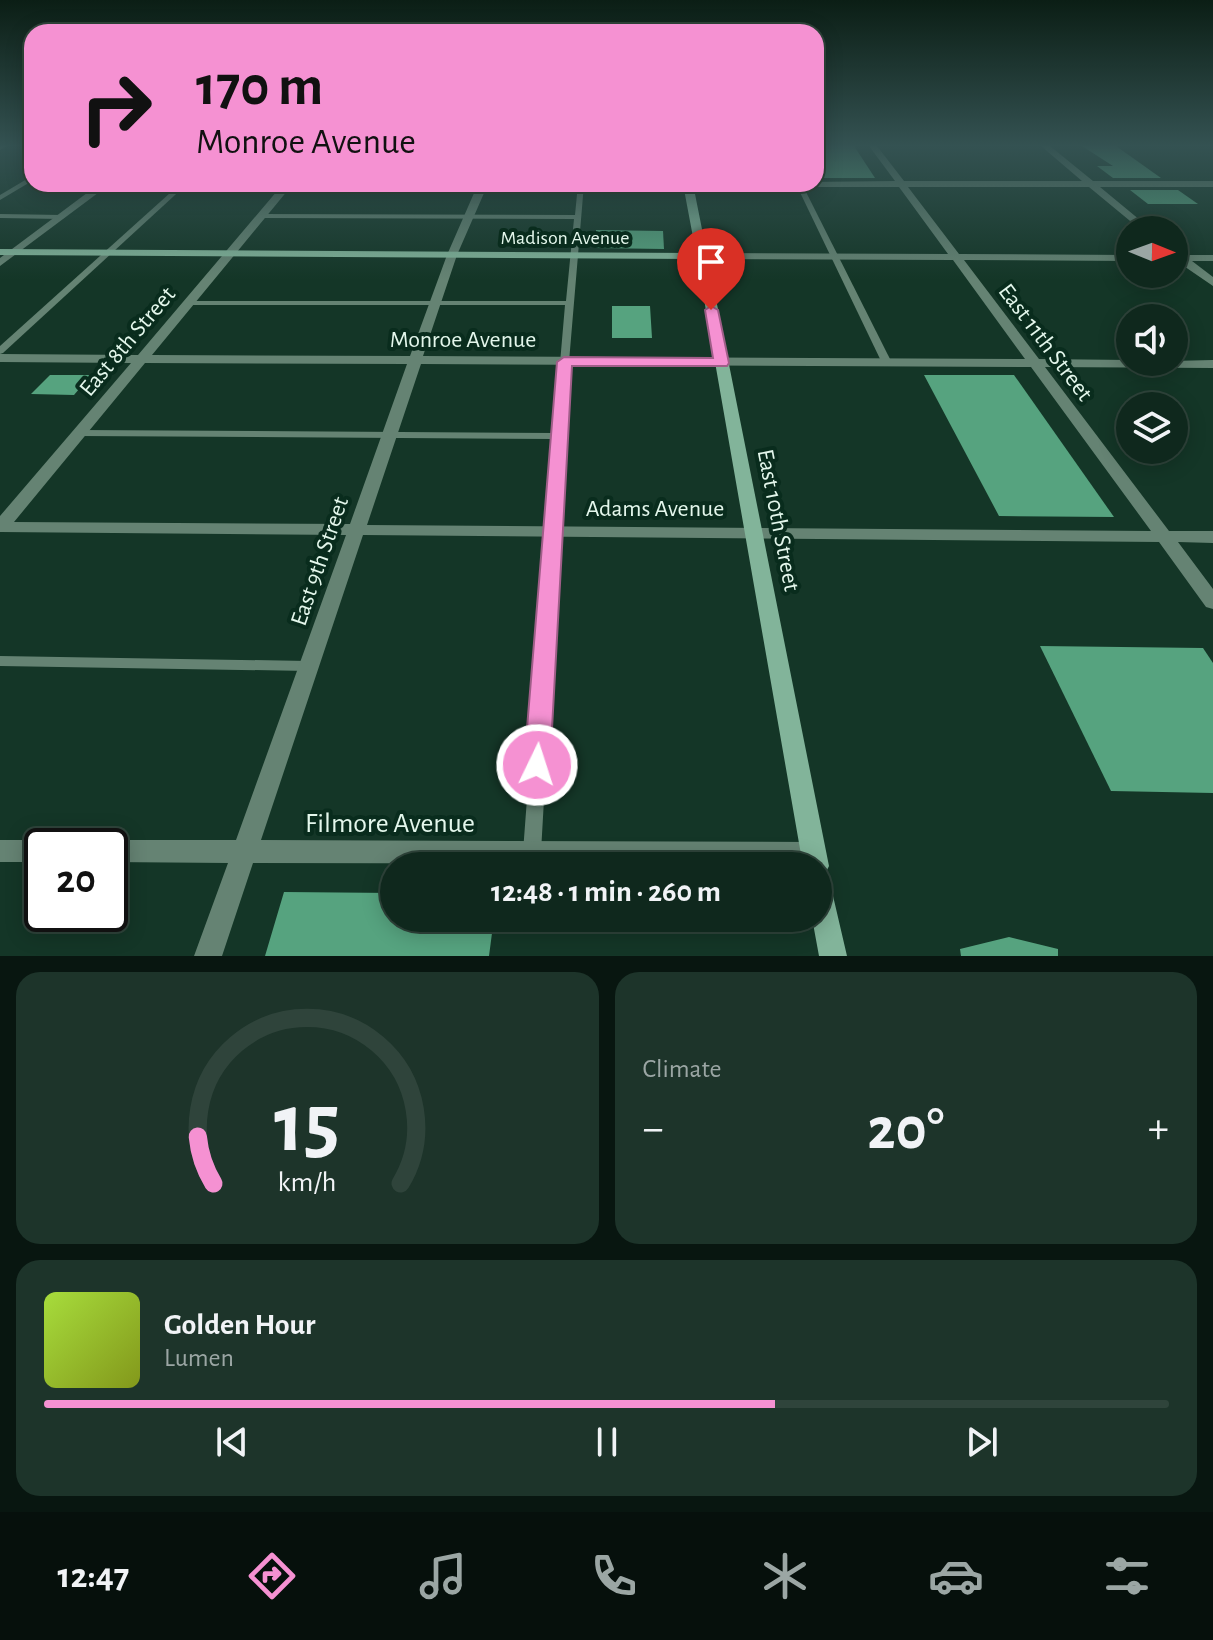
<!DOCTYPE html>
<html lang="en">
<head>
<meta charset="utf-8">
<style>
	:root { --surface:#0f281d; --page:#1d342a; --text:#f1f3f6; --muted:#9ba6a4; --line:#2f443b; --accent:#f591d2 }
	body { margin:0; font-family:"Alegreya Sans",sans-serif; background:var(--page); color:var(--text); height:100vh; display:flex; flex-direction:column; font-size:30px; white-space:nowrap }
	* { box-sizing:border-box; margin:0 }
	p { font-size:26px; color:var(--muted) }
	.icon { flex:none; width:44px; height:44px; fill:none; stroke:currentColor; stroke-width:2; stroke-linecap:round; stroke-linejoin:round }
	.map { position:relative; height:956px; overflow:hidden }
	.panel { display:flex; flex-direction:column; gap:16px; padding:16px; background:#081610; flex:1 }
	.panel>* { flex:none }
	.hud { position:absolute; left:24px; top:24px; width:800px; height:168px; border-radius:24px; box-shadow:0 4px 20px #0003,0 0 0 2px var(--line); background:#f591d2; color:#111; overflow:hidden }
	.needle { width:52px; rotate:91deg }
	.controls { position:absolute; left:1116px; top:216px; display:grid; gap:16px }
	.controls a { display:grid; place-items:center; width:72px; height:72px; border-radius:50%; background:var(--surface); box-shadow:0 4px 20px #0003,0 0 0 2px var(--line); font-size:40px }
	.speed { position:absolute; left:24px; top:828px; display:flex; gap:16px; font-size:40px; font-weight:700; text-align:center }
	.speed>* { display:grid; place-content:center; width:104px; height:104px; border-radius:50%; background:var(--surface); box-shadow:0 4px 20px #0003,0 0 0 2px var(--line); line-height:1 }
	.speed .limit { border:4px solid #111; border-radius:12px; background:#fff; color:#111 }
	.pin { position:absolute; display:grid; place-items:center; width:68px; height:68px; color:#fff; margin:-82px -34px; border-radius:50% 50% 50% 0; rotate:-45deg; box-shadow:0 0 8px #0007 }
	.pin .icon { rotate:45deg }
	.me { position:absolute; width:88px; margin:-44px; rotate:4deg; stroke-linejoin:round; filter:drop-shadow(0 0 6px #0008) }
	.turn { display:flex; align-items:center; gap:28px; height:168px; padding:0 40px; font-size:36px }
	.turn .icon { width:104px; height:104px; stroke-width:2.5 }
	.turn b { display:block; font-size:56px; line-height:68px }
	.big { font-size:60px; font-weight:700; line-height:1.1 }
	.panel .card { flex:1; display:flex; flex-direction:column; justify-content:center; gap:12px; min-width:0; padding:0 28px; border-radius:24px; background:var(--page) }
	.panel .dial { align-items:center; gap:0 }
	.dial svg { height:208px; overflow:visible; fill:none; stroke:var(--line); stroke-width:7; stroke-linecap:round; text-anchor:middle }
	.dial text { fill:var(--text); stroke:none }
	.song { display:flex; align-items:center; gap:24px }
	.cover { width:96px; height:96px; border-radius:12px; background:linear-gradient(135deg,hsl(80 70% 55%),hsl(70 70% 35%)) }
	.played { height:8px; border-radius:4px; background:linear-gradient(90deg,var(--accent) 65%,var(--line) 65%) }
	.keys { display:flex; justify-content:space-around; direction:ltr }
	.heat { display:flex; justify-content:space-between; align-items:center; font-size:44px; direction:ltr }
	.panel .tiles { flex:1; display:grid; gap:16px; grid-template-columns:1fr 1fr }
	.card:last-child { grid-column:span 2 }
	.trip { position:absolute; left:380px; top:852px; width:452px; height:80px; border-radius:40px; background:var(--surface); box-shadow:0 4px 20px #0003,0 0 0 2px var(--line); font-weight:700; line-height:80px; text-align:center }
	.dock { display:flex; height:128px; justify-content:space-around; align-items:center; background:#06100c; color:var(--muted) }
	.dock .icon { width:56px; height:56px }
	.dock .active { color:var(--accent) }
	.dock b { font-size:36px; color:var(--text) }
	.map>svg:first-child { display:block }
</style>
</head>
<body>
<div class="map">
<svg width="1213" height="956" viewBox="0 0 1213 956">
	<rect width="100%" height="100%" fill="#143627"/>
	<g fill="#56a37f">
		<path d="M816 146H854L875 178H816Z"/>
		<path d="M1082 146H1116L1161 178H1113L1097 166H1113Z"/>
		<path d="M1130 190H1178L1198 204H1148Z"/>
		<path d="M596 230 663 231 664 249 595 248Z"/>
		<path d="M612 306H650L652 338H612Z"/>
		<path d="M50 375H91L74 395 31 394Z"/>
		<path d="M924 375H1014L1114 517 999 516Z"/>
		<path d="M1040 646 1203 648 1213 663V793L1111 791Z"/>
		<path d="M284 892 394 893V918H494L489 956H265Z"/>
		<path d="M1009 937 1058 949V956H961L960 949Z"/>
	</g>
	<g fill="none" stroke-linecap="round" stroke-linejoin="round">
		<g fill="#658373" fill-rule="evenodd">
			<path d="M32 176V181L0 200V195Z"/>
			<path d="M180 184H187L3 353 0 354V346Z"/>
			<path d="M578 184H584L569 362 541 852 538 858 532 860 526 858 523 852 554 439 79 436 74 433 79 430 554 433 565 305H188L184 303 188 301H566L574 219 261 218 258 216 261 214 575 215Z"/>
			<path d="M796 184H802L892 363 890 365 887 366 882 363Z"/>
			<path d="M0 214 62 215 65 217 62 219 0 218Z"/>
			<path d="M0 656 308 661 313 662 315 666 313 670 308 671 0 666Z"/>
		</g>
		<g fill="#658373" fill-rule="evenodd">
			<path d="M0 146H7L0 150Z"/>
			<path d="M869 146H877L904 181H1082L1041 146H1050L1093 181H1213V187H1100L1152 230H1141L1089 187H908L959 254 1130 255V261L964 260 1039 359 1130 360V362L1213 360V368L1045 367 1169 531H1213V543L1178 542 1213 589V609L1206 607 1159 542 363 535 261 840 813 842 822 845 825 853 822 861 813 864 253 863 222 956H194L228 863 110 862V846H100L110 840H236L346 535 0 532V516L131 363 0 362V354L138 355 283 184H293L152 355 410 356 447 255 478 184H488L457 255 423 356 1025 359 953 260 701 259 696 256 701 253 948 254 899 187H637L632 184 895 181ZM145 363 407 364 350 524 14 522ZM421 364 1031 367 1151 531 367 525Z"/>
			<path d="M99 184H110L0 266V258Z"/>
			<path d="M1174 249 1184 255H1213V261H1192L1213 277V286L1175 260Z"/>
			<path d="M0 840H42L52 846H42V862H0Z"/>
		</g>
		<path fill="#82b49a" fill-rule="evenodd" d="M683 184H693L829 866 827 870 847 956H819L812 918H818V866H803L697 259 0 255V249L696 253Z"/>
	</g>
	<linearGradient id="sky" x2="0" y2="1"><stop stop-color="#0b1e15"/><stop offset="0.52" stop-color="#345252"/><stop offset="1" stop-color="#345252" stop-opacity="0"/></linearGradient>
	<rect width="1213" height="280" fill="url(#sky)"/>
	<path fill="#f591d2" stroke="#9f5e88" stroke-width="2" d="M711 306 718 310 729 363 727 366H572L550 765 546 772 537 775 528 772 524 765 557 362 564 357 713 358 705 310Z"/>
	<g text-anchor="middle" stroke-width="8" stroke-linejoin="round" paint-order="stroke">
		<g font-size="20" fill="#e4f7ec" stroke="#092c1d">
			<text x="565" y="244">Madison Avenue</text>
		</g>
		<g font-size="24" fill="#e4f7ec" stroke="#092c1d">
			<text x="463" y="347">Monroe Avenue</text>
			<text transform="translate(127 341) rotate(-50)" y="8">East 8th Street</text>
			<text transform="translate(1046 342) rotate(53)" y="8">East 11th Street</text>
			<text x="655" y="516">Adams Avenue</text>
			<text transform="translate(779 520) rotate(79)" y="8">East 10th Street</text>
			<text transform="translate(319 561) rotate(-71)" y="8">East 9th Street</text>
		</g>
		<g font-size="28" fill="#e4f7ec" stroke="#092c1d">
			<text x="390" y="832">Filmore Avenue</text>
		</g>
	</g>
</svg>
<div class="controls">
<a><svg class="needle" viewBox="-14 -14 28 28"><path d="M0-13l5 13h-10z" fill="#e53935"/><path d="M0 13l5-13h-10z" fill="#9ba6a4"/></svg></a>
<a><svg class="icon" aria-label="sound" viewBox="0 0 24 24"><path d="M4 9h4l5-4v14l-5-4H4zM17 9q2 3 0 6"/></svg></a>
<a><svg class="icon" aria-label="layers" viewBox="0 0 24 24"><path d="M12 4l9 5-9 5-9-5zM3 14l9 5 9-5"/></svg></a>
</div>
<div class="speed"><div class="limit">20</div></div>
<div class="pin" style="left:711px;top:310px;background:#d93025"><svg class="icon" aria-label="arrive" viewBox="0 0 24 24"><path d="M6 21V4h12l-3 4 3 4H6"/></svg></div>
<svg class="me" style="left:537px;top:765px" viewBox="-20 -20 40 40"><circle r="17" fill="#f591d2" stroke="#fff" stroke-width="3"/><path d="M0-11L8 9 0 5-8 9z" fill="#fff"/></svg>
<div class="trip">12:48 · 1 min · 260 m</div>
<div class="hud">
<div class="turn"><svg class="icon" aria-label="right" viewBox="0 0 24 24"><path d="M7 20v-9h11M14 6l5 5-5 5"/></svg><div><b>170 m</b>Monroe Avenue</div></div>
</div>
</div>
<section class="panel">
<div class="tiles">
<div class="card dial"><svg viewBox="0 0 100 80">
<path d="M14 69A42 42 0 1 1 86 69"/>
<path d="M14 69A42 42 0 0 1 8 51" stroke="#f591d2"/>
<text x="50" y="56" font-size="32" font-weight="700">15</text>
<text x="50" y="72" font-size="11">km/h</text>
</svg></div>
<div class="card"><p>Climate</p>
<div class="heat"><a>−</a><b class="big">20°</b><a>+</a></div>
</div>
<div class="card">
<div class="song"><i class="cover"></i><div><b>Golden Hour</b><p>Lumen</p></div></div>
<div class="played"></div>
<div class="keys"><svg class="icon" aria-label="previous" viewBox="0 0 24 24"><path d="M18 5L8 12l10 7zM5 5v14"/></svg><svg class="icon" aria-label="pause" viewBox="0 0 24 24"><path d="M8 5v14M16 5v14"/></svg><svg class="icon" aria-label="next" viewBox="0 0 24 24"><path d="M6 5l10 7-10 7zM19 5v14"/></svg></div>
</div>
</div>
</section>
<nav class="dock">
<b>12:47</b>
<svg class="icon active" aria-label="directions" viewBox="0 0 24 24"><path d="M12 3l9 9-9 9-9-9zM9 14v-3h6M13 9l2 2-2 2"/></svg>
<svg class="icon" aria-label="music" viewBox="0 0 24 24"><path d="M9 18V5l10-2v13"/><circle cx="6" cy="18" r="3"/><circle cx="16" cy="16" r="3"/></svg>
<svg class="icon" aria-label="phone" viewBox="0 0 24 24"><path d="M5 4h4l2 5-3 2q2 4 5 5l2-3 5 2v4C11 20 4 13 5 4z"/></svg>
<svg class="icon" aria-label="climate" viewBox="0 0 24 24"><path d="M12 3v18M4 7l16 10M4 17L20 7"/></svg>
<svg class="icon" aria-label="car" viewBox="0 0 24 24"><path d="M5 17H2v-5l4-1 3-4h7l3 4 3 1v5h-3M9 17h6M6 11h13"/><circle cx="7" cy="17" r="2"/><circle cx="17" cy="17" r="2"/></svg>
<svg class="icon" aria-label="filters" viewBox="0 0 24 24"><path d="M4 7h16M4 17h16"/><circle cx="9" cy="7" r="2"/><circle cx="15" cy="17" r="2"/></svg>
</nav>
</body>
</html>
